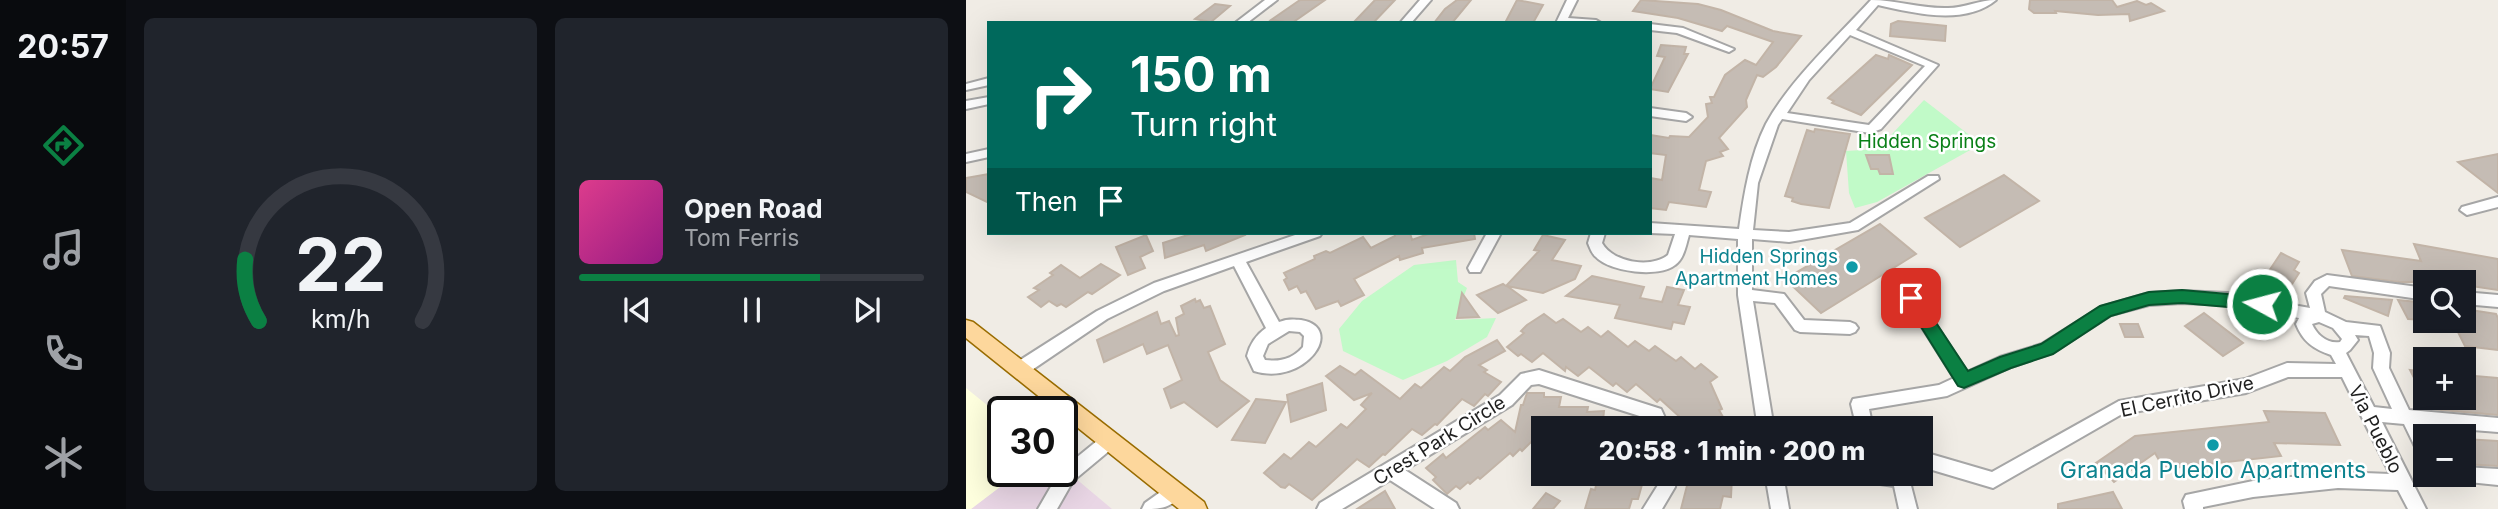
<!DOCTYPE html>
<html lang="en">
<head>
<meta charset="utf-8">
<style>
	:root { --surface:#171b24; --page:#20242c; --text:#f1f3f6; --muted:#9ea1a6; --line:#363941; --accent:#0b8043 }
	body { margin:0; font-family:Inter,sans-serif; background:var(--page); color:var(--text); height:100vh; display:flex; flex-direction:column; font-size:26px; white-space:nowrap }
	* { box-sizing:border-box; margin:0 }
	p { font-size:23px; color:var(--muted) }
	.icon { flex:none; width:38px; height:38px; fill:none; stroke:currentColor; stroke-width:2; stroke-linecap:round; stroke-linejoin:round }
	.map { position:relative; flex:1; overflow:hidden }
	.drawer { display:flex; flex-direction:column; gap:18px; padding:18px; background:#0d0f14; width:840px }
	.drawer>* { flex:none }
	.guide { position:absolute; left:21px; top:21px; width:665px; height:214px; border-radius:0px; box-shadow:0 7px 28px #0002; background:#00695c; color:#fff; overflow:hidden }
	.buttons { position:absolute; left:1447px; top:270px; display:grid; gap:14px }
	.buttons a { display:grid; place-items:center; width:63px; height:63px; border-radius:0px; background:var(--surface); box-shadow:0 7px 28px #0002; font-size:35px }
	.speed { position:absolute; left:21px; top:396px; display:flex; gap:14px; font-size:35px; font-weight:700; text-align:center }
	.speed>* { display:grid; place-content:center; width:91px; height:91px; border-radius:50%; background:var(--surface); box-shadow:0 7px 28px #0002; line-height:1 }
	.speed .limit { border:4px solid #111; border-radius:10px; background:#fff; color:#111 }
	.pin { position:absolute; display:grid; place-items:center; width:60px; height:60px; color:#fff; margin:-30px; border-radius:14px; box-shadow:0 4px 10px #0006 }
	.me { position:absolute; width:77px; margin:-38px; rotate:277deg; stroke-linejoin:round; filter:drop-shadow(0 0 5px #0008) }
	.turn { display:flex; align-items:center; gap:24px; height:147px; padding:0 28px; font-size:32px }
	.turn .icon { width:91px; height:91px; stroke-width:2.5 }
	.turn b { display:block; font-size:49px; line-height:60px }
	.then { display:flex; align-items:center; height:66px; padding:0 28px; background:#0003; gap:14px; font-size:26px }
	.drawer .tile { flex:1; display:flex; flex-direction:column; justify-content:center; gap:10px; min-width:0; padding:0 24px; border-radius:10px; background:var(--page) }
	.drawer .dial { align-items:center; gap:0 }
	.dial svg { height:182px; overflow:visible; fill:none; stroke:var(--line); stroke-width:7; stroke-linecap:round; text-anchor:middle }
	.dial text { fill:var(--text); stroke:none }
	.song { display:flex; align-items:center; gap:21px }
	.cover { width:84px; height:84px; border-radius:10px; background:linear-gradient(135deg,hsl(330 70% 55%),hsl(310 70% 35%)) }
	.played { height:7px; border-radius:4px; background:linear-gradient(90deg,var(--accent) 70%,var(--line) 70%) }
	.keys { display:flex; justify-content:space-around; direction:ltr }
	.drawer .tiles { flex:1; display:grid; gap:18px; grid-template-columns:repeat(2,1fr) }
	.trip { position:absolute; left:565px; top:416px; width:402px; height:70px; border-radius:0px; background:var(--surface); box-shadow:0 7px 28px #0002; font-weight:800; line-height:70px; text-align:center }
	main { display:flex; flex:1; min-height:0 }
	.tab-bar { display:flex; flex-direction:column; width:126px; justify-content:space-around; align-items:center; background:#090b0e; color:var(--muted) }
	.tab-bar .icon { width:49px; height:49px }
	.tab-bar .current { color:var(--accent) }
	.tab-bar b { font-size:32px; color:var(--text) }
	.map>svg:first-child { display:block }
</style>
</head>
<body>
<main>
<nav class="tab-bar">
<b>20:57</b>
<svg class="icon current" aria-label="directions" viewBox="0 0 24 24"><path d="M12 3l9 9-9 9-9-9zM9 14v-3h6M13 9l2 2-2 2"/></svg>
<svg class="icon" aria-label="music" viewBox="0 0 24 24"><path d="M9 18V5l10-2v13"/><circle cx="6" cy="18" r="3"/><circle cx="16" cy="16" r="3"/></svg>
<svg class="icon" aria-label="phone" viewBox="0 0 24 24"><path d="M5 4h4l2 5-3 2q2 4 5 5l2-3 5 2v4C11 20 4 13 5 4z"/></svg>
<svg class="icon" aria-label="climate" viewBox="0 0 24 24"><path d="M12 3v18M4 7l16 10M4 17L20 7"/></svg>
</nav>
<section class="drawer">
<div class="tiles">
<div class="tile dial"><svg viewBox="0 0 100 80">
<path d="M14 69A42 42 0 1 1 86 69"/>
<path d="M14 69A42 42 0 0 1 8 42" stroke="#0b8043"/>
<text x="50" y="56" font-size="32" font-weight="700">22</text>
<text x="50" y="72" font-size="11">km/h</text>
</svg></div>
<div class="tile">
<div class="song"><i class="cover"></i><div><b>Open Road</b><p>Tom Ferris</p></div></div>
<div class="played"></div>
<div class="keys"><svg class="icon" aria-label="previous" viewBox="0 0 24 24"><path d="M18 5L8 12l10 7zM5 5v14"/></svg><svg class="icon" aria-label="pause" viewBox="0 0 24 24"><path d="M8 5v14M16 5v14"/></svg><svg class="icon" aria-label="next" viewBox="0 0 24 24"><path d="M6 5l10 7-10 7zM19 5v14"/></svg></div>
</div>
</div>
</section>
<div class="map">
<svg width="1532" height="509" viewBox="0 0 1532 509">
	<rect width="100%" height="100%" fill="#f0ece5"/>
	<path fill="#e9d6e5" d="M96 467 146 509H5L55 471H96Z"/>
	<path fill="#feffde" d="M0 388 37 418V471H55L5 509H0Z"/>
	<g fill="#c1fac8">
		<path d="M958 100 1015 144 911 202 889 208 883 193 880 151 912 149Z"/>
		<path d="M490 260 492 282 501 288 489 320 530 318 521 337 481 361 437 380 377 351 373 329 396 301 448 265Z"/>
	</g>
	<g fill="#c5bcb4" stroke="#c2b4a7" stroke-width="2">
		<path d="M334 0H359L326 23 305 20Z"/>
		<path d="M409 0H429L407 23H387Z"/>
		<path d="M491 0H505L486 23H468L479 9Z"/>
		<path d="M551 0 577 5 567 23H539Z"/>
		<path d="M675 0 732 4 755 10 807 31 835 36 810 67 797 77 791 75 780 100 781 107 753 138 762 149 754 152 757 156 740 161 733 190 745 192 740 207 703 202 700 210 684 208V178L696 180 700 155 684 153V135L703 138 704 136 723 137 742 117 740 104 746 103 744 97H748L759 75 779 60 790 65 807 42 761 26 756 31 712 18 667 11Z"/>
		<path d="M1064 0H1146L1151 7 1171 1 1180 5 1185 3 1198 11 1164 21 1163 14 1132 15 1089 11 1090 13H1068L1063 9Z"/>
		<path d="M249 4 264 6 245 22 229 19Z"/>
		<path d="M932 21 980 26 979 41 924 36 925 24Z"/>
		<path d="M695 45 720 47 718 54H722L702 92 684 89 699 57 691 56Z"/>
		<path d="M910 55 922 59 923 55 946 65 895 115 866 103 868 101 862 98Z"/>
		<path d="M849 129 884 134 863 208 835 204 826 201 827 198 819 196 841 130 848 132Z"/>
		<path d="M1532 154V193L1492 162Z"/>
		<path d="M900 155H923L927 174H914L912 169H905Z"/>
		<path d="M23 174V203L0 192V178Z"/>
		<path d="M1038 175 1073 201 994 247 959 218Z"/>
		<path d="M914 224 950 254 855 313 819 279Z"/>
		<path d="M228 233H278L279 235 240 251 238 245 199 258 197 243Z"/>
		<path d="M428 233H444L446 240 465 233H508L509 239 456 248 457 253 434 260 433 256 388 279 398 295 375 306 372 301 350 309 340 291 335 293 331 286 323 290 318 280 321 278 318 273 349 259 348 256 360 251 364 253 397 237 405 248 429 236Z"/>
		<path d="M180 235 187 251 174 257 179 268 162 275 150 247Z"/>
		<path d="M577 235 599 240 586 260 615 266 609 279 577 293 541 286 560 300 532 313 511 295 537 284 540 286 573 251 568 250Z"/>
		<path d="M1448 244 1532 259V290L1498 285V282H1433L1386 276 1376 250 1455 261Z"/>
		<path d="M1315 253 1333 262 1328 270 1333 273 1321 292 1297 280Z"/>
		<path d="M135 264 154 275 126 294 122 292 100 307 95 304 91 306 83 301 75 307 62 297 73 290 68 288 87 275 84 273 95 265 114 278Z"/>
		<path d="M626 276 678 287 674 298 696 302 701 287 718 290 712 305 724 307 718 324 707 322 705 329 649 318 654 305 600 296Z"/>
		<path d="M496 293 513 317 491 318Z"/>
		<path d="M1379 296 1426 300 1422 316 1378 298Z"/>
		<path d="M229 299 230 302 234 300 238 308 244 306 259 344 242 352 254 380 283 401 251 427 218 402 205 408 198 389 216 380 202 345 181 354 177 344 138 362 131 340 191 312 195 324 203 321 210 336 213 335 210 318 218 314 215 306Z"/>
		<path d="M1432 300 1460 303V320L1442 319Z"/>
		<path d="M1498 309 1530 314 1532 318V350L1499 346 1486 320H1498Z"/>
		<path d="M1238 313 1277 343 1257 356 1219 326Z"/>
		<path d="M578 314 590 323 597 319 615 332 622 327 635 337 642 331 662 347 669 341 683 351 689 346 710 361 715 357 729 369 735 364 751 377 744 382 756 409 753 410 757 417 754 418 758 426 727 429 694 399 691 402 670 384 661 392 650 383 647 386 623 367 612 376 600 367 599 371 577 353 566 362 555 354 552 356 541 347 558 333 555 331 561 325Z"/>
		<path d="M1154 324H1172L1177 337H1159Z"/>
		<path d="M531 340 539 351 513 365 521 370 518 372 535 382 522 396 519 394 508 406 496 399 471 425 469 424 456 435 446 429 419 455 417 454 403 467 391 459 346 500 323 484 319 488 315 487 298 473 318 454 325 459 343 442 350 447 375 424 381 428 400 409 395 405 406 393 388 400 360 376 374 366 389 375 395 370 434 399 449 384 455 388 478 367 484 371 499 357Z"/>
		<path d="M1444 370 1460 372V397H1498V375L1532 378V415L1464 409Z"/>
		<path d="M356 383 360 410 325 422 321 395Z"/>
		<path d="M561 393H578V397H595L593 407H622L621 412 638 411 636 429H578L556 451 554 449 547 456 544 453 514 479 512 477 504 484 502 482 494 489 490 486 481 494 467 480 470 477 460 468 477 454 480 458 519 427 522 430 535 420 549 432 555 405H557Z"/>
		<path d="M290 399 320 402 299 443 266 440Z"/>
		<path d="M1298 411 1359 413 1374 445 1308 443 1315 456 1198 469 1189 453 1148 482 1130 463 1169 436 1303 422Z"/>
		<path d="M1498 439 1532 441V466L1498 464Z"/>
		<path d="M639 474 663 476 662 478 677 481 672 499H666L663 509H619L625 489 629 490 631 481H637Z"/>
		<path d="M724 474 766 476 765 497 757 496 754 509H715Z"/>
		<path d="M419 491 429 509H391Z"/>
		<path d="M1147 492 1156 509H1092V504Z"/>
		<path d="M580 493 594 501 587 509H567Z"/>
	</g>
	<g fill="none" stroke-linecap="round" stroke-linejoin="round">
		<g stroke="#a6a6a6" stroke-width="4">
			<g id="minor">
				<path d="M299 0H311L281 23H269Z"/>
				<path d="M454 0H465L445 23H434Z"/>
				<path d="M601 0H611L602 18 630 20 635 23H590Z"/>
				<path d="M905 0C930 0 956 9 982 8 999 8 1013 0 1030 0 999 26 947 13 912 5L890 30 972 65 915 129 904 133 816 119 812 125 792 183 787 230 823 232 884 223 962 176H972L973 179 892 230 823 242 786 239V290L818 294 838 320 884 322 889 324 892 328 889 332 884 334 834 332 829 330 809 303 787 301 808 429H792L772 295V239L723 235C720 245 718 259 709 265 693 278 644 272 630 257 626 254 624 248 622 243L625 233H639L636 243C646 262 685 269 702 255L709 234 684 233V223L773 229C778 194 784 156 800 124 824 80 871 37 905 0ZM884 35 959 66 903 125 821 113 843 80Z"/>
				<path d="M684 24 717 28 768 49 763 52 711 33 684 30Z"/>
				<path d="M23 78V85L0 90V84Z"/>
				<path d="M23 97V104L0 109V101Z"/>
				<path d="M684 108 720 113 726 117 720 121 684 116Z"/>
				<path d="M23 149V157L0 162V154Z"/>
				<path d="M1532 197V207L1501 215 1494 210 1496 207Z"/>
				<path d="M335 233H356L354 236 280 262 313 322C321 319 326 319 335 320 381 328 338 387 288 371L281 356C284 344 290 335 300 328L268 266 198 291 141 319 60 374 54 375 48 374 46 369 48 364 131 311 188 283ZM323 331 334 332 338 336 337 347C326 359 315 362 299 360L297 356 302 344Z"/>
				<path d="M521 233H535L514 272H504L502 268Z"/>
				<path d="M1361 275 1460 288V300L1363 286 1355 294 1359 312 1380 322 1414 326 1424 353 1423 368 1443 410 1532 418V432L1456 426 1461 436 1460 459 1454 457 1438 424 1416 422 1460 509H1442L1432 490 1372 488 1287 497 1237 507V509H1219L1217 501 1220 495 1287 481 1372 472 1424 474 1376 377H1322L1280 393 1156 414 1027 488 963 469 956 473V455L961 453 1026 472 1153 401 1279 379 1321 363 1370 364 1365 355C1348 349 1337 342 1330 324L1333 318 1261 305 1216 303 1183 305 1145 315 1086 353 1045 367 981 396 903 409 907 429H891L885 404 887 399 973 385 988 378 940 302 938 298 940 294H950L1001 372 1034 357 1076 344 1135 307 1183 293 1216 291 1261 293 1344 308 1340 293 1349 281ZM1353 322 1367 328 1376 339 1374 342C1361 344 1351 335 1346 324ZM1389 335 1403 336 1408 353 1407 368 1426 409 1408 407 1380 353 1384 350 1392 340Z"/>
				<path d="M1498 292 1532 295V307L1498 304Z"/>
				<path d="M573 370 695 409 704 429H688L683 419 573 384 565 385 546 405 439 470 490 503 493 509H469L424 480 376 509H351L354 503 534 395 555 374Z"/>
				<path d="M143 434 149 436 151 441 149 446 107 481 91 509H72L94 471 137 436Z"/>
				<path d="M1498 467 1532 469V485L1483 480 1480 474H1498Z"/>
				<path d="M693 474H711L709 487 696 509H677L692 485Z"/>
				<path d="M799 474H817L823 509H805Z"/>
				<path d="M903 474H942L951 509H933L928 486 907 483Z"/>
				<path d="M207 483 213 485 216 491C208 509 193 509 176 509L179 503Z"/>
			</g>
		</g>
		<g stroke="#996c00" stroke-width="3">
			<path id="major" d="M0 320 7 322 238 502 241 509H213L96 415V411H91L0 338Z"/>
		</g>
		<use href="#minor" fill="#fff" fill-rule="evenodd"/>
		<use href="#major" fill="#fdd79c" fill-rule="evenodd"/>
	</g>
	<path fill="#0b8043" stroke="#07532c" stroke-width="2" d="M1216 290 1296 297 1302 299 1304 304 1302 308 1296 310 1216 303 1183 305 1145 316 1087 354 1045 368 998 388 992 386 937 298 939 294H951L1002 371 1034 357 1075 344 1134 306 1183 292Z"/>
	<g fill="#0f9aa8" stroke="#fff" stroke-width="2.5">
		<circle cx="886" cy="267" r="7"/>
		<circle cx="1247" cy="445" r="7"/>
	</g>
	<g text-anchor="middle" stroke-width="5" stroke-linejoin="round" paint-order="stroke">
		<g font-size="19" fill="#0a8017" stroke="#fff">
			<text x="961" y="148">Hidden Springs</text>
		</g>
		<g font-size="19" fill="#0d838f" stroke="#fff" text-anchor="end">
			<text x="872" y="263">Hidden Springs<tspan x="872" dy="22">Apartment Homes</tspan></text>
		</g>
		<g font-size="19" fill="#1f1f1f" stroke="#fff">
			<text transform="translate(1221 396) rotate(-12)" y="7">El Cerrito Drive</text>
			<text transform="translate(1410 429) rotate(63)" y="7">Via Pueblo</text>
			<text transform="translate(473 440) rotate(-32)" y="7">Crest Park Circle</text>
		</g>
		<g font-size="23" fill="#0d838f" stroke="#fff">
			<text x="1247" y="478">Granada Pueblo Apartments</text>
		</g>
	</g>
</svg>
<div class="buttons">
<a><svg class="icon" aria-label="search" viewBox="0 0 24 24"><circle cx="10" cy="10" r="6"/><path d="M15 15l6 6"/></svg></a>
<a>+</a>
<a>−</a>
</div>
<div class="speed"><div class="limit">30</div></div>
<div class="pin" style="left:945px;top:298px;background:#d93025"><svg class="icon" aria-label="arrive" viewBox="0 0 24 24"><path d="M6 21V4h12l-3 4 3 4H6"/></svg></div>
<svg class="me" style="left:1296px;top:304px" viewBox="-20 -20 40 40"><circle r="17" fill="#0b8043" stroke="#fff" stroke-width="3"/><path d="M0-11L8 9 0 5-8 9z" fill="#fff"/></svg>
<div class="trip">20:58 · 1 min · 200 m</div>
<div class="guide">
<div class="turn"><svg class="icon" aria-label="right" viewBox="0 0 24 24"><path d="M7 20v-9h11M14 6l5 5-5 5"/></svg><div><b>150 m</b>Turn right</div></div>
<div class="then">Then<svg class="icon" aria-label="arrive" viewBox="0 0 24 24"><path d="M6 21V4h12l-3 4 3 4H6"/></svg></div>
</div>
</div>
</main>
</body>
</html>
